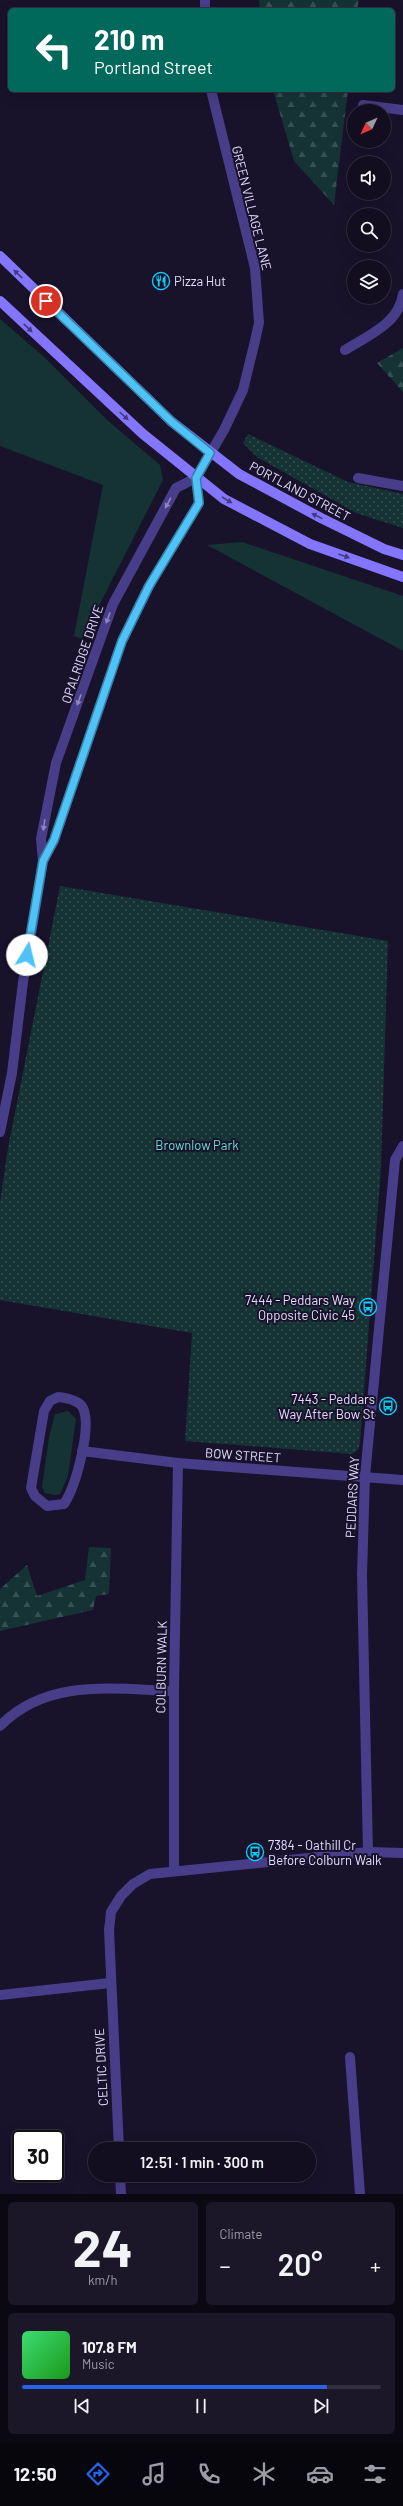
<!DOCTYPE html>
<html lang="en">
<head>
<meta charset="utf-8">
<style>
	:root { --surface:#120e20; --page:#1b1729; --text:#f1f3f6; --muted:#9c9ca5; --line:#312e3e; --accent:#2563eb }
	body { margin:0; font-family:Barlow,sans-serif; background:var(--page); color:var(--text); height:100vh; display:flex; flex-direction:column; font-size:15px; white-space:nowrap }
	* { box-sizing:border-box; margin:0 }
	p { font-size:13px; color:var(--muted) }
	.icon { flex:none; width:22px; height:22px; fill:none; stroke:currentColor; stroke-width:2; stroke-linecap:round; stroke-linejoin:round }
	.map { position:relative; height:2194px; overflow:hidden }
	.panel { display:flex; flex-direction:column; gap:8px; padding:8px; background:#0a0812; flex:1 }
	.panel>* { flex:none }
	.banner { position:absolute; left:8px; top:8px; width:387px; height:84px; border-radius:6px; box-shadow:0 4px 16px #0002,0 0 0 1px var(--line); background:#00695c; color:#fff; overflow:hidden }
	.needle { width:26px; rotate:226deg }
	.tools { position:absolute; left:347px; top:104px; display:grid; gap:8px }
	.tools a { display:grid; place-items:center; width:44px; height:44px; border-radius:50%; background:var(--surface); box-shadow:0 4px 16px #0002,0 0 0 1px var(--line); font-size:20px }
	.speed { position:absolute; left:12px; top:2130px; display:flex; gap:8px; font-size:20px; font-weight:700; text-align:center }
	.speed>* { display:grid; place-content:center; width:52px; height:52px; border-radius:50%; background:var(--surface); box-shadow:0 4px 16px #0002,0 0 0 1px var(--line); line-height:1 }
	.speed .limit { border:2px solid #111; border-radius:6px; background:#fff; color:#111 }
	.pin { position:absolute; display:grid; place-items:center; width:34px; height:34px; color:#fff; margin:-17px; border:2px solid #fff; border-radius:50%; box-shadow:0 1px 4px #0007 }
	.me { position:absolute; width:44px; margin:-22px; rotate:9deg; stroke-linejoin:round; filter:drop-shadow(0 0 3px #0008) }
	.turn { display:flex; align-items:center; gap:14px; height:84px; padding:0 20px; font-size:18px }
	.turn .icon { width:52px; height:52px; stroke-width:2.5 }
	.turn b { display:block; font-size:28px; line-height:34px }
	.big { font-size:30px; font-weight:600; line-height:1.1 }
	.panel .card { flex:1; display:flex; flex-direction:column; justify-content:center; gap:6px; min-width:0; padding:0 14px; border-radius:6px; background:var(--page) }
	.panel .dial { align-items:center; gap:0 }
	.dial b { font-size:52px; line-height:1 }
	.song { display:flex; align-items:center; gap:12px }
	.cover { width:48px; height:48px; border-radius:6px; background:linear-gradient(135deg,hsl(140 70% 55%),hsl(120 70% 35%)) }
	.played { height:4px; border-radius:2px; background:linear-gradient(90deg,var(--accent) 85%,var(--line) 85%) }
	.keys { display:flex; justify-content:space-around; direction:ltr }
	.heat { display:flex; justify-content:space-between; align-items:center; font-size:22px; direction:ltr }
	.panel .tiles { flex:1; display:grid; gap:8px; grid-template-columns:1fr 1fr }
	.card:last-child { grid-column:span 2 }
	.trip { position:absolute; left:88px; top:2142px; width:228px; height:40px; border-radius:20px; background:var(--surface); box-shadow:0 4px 16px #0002,0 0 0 1px var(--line); font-weight:600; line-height:40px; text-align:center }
	.dock { display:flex; height:64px; justify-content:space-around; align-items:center; background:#07060d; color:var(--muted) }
	.dock .icon { width:28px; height:28px }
	.dock .active { color:var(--accent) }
	.dock b { font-size:18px; color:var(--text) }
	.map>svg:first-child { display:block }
</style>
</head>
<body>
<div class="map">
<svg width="403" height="2194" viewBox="0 0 403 2194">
	<defs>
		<pattern id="forest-firs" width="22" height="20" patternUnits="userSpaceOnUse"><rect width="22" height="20" fill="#153335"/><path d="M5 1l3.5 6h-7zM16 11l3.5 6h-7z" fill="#375053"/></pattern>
		<pattern id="park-dots" width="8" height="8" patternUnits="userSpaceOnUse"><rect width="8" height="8" fill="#153335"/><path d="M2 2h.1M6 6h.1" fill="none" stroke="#375053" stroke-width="1.8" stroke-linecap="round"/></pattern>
	</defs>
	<rect width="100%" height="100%" fill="#18122b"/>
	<g fill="#153335">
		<path d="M0 319 43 356 107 420 160 465 163 480 82 639 74 636 103 485 0 446Z"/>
		<path d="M242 542 403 596V651L207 545Z"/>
		<path d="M68 1411 76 1419 68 1476 60 1494 55 1495 45 1493 42 1487 49 1437 55 1414Z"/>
	</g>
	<g fill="url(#forest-firs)">
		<path d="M259 0H359L357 10H260Z"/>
		<path d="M273 90H348L334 205 294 161Z"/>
		<path d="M403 348V392L377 363Z"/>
		<path d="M89 1547 111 1548 109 1594 96 1596 93 1610 0 1631V1589L27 1565 37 1596 85 1580Z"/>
	</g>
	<g fill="url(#park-dots)">
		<path d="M248 434 348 482 403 494V528L356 513 257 457 243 443Z"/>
		<path d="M60 886 388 941 381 1168 360 1443 358 1450 352 1454 185 1441 192 1333 0 1300V1202L8 1148Z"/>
	</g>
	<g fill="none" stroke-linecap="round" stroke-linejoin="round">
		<g stroke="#473d89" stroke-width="10">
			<path d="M205 10V0"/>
			<path d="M363 105 403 110"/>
			<path d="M345 350C367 336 399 324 403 294"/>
			<path d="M358 478 403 486"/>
			<path d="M43 861 54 840 122 641 149 586 199 503 196 478"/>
			<path d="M0 1132 12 1073 23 982 43 861 41 839 56 763 113 604 176 488 196 478 224 430 243 390 255 341 259 323 255 268 211 90"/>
			<path d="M58 1397C67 1398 79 1400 83 1408 92 1427 76 1486 64 1504L47 1506 35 1496 31 1488 44 1411 50 1401Z"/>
			<path d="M82 1451 178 1463 403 1480"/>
			<path d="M0 1726C47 1678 113 1689 174 1691"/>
			<path d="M368 1852 362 1575 365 1476 395 1160 403 1146"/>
			<path d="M174 1870V1691L178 1463"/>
			<path d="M0 1995 110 1983"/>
			<path d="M350 2057 360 2194"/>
			<path d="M119 2149 109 1930 111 1912 121 1896 133 1884 150 1874 368 1852 403 1853"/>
			<path d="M120 2175 121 2194"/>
		</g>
		<g stroke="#8475fd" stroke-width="10">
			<path d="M0 256 172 422 239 474 321 518 384 549 403 555"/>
			<path d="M0 301 143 434 224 499 310 544 403 577"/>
		</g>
	</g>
	<defs><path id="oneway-solid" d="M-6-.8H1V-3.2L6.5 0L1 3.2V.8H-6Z"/></defs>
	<g fill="#433a7f">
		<use href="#oneway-solid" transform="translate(18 274) rotate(-136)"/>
		<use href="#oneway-solid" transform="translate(28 328) rotate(43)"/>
		<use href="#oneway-solid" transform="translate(124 416) rotate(42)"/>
		<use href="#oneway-solid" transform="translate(227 500) rotate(31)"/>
		<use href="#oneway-solid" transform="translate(317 516) rotate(-154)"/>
		<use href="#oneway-solid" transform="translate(344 556) rotate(20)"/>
	</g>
	<g fill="#8d85be">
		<use href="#oneway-solid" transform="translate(168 503) rotate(119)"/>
		<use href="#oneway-solid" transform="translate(108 618) rotate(110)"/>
		<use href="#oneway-solid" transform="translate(79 700) rotate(110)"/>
		<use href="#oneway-solid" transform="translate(44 825) rotate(99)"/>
	</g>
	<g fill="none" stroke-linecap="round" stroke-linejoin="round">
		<g stroke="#337fa1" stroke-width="10">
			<path id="route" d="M27 955 43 861 54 840 122 641 149 586 199 503 196 478 210 453 172 422 46 301"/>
		</g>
		<use href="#route" stroke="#4fc3f7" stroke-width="7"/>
	</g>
	<defs>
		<g id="restaurant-ring" transform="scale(0.9)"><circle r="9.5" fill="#18122b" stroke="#0bcefb" stroke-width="1.5"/><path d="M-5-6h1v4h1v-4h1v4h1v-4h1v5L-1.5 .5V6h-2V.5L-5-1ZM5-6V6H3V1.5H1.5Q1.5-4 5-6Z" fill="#0bcefb"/></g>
		<g id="bus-ring" transform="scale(0.9)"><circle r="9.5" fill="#18122b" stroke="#0bcefb" stroke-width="1.5"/><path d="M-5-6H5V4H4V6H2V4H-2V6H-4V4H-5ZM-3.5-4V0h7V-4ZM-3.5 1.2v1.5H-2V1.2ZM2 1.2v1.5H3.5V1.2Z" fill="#0bcefb"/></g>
	</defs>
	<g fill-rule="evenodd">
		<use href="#restaurant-ring" x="161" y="281"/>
		<use href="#bus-ring" x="368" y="1307"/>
		<use href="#bus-ring" x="388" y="1406"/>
		<use href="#bus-ring" x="255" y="1852"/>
	</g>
	<g text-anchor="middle" stroke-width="4" stroke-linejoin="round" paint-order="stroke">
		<g font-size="13" fill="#e3dcfe" stroke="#18122b">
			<text transform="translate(252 208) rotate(76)" y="5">GREEN VILLAGE LANE</text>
			<text transform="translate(300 491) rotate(28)" y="5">PORTLAND STREET</text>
			<text transform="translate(82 654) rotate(-71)" y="5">OPALRIDGE DRIVE</text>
			<text transform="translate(243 1455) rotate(4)" y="5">BOW STREET</text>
			<text transform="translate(352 1497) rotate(-87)" y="5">PEDDARS WAY</text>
			<text transform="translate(161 1667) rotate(-89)" y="5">COLBURN WALK</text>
			<text transform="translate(101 2067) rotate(-93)" y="5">CELTIC DRIVE</text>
		</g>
		<g font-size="13" fill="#e3dcfe" stroke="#18122b" text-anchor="start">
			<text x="174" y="286">Pizza Hut</text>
			<text x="355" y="1305" text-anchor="end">7444 - Peddars Way<tspan x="355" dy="15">Opposite Civic 45</tspan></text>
			<text x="375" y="1404" text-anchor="end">7443 - Peddars<tspan x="375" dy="15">Way After Bow St</tspan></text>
			<text x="268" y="1850">7384 - Oathill Cr<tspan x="268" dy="15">Before Colburn Walk</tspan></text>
		</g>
		<g font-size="13" fill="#67dfcc" stroke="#18122b">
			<text x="197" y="1150">Brownlow Park</text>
		</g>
	</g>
</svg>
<div class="tools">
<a><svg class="needle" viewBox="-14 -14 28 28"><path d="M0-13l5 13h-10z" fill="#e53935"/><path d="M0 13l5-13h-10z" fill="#9c9ca5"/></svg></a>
<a><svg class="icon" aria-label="sound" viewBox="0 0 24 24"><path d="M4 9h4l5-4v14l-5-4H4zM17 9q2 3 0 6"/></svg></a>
<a><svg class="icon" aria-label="search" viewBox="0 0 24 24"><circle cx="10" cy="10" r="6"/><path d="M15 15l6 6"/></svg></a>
<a><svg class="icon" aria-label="layers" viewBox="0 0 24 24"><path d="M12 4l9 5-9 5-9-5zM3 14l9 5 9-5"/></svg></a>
</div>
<div class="speed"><div class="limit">30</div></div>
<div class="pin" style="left:46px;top:301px;background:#d93025"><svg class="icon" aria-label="arrive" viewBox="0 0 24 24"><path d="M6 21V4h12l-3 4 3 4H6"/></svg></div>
<svg class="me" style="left:27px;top:955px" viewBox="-20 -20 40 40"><circle r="19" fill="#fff"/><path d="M0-13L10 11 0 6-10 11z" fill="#4fc3f7"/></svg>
<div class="trip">12:51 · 1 min · 300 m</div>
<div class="banner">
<div class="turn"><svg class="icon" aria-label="left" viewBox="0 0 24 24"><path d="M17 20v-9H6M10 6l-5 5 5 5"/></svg><div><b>210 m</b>Portland Street</div></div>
</div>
</div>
<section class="panel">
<div class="tiles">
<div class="card dial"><b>24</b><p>km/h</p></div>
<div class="card"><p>Climate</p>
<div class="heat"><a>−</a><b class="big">20°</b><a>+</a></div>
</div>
<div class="card">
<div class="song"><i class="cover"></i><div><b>107.8 FM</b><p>Music</p></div></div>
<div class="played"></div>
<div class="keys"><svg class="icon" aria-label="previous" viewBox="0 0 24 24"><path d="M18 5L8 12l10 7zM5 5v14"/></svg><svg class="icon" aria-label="pause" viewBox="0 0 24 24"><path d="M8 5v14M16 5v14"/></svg><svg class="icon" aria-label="next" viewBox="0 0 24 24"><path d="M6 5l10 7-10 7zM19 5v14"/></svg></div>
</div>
</div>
</section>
<nav class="dock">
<b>12:50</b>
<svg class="icon active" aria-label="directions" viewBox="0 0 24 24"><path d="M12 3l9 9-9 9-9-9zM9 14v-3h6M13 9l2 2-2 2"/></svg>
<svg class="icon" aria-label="music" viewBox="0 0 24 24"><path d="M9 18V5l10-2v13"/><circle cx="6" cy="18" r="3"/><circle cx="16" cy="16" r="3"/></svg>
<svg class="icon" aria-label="phone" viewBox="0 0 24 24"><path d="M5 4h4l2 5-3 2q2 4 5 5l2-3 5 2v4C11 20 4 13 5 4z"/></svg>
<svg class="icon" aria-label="climate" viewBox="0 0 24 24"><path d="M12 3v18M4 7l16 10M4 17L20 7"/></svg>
<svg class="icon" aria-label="car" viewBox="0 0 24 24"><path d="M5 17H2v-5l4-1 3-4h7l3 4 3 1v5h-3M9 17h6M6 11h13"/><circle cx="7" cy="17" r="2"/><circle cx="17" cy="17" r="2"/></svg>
<svg class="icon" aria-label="filters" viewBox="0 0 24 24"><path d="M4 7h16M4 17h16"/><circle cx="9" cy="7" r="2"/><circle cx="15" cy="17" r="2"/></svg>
</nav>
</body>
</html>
